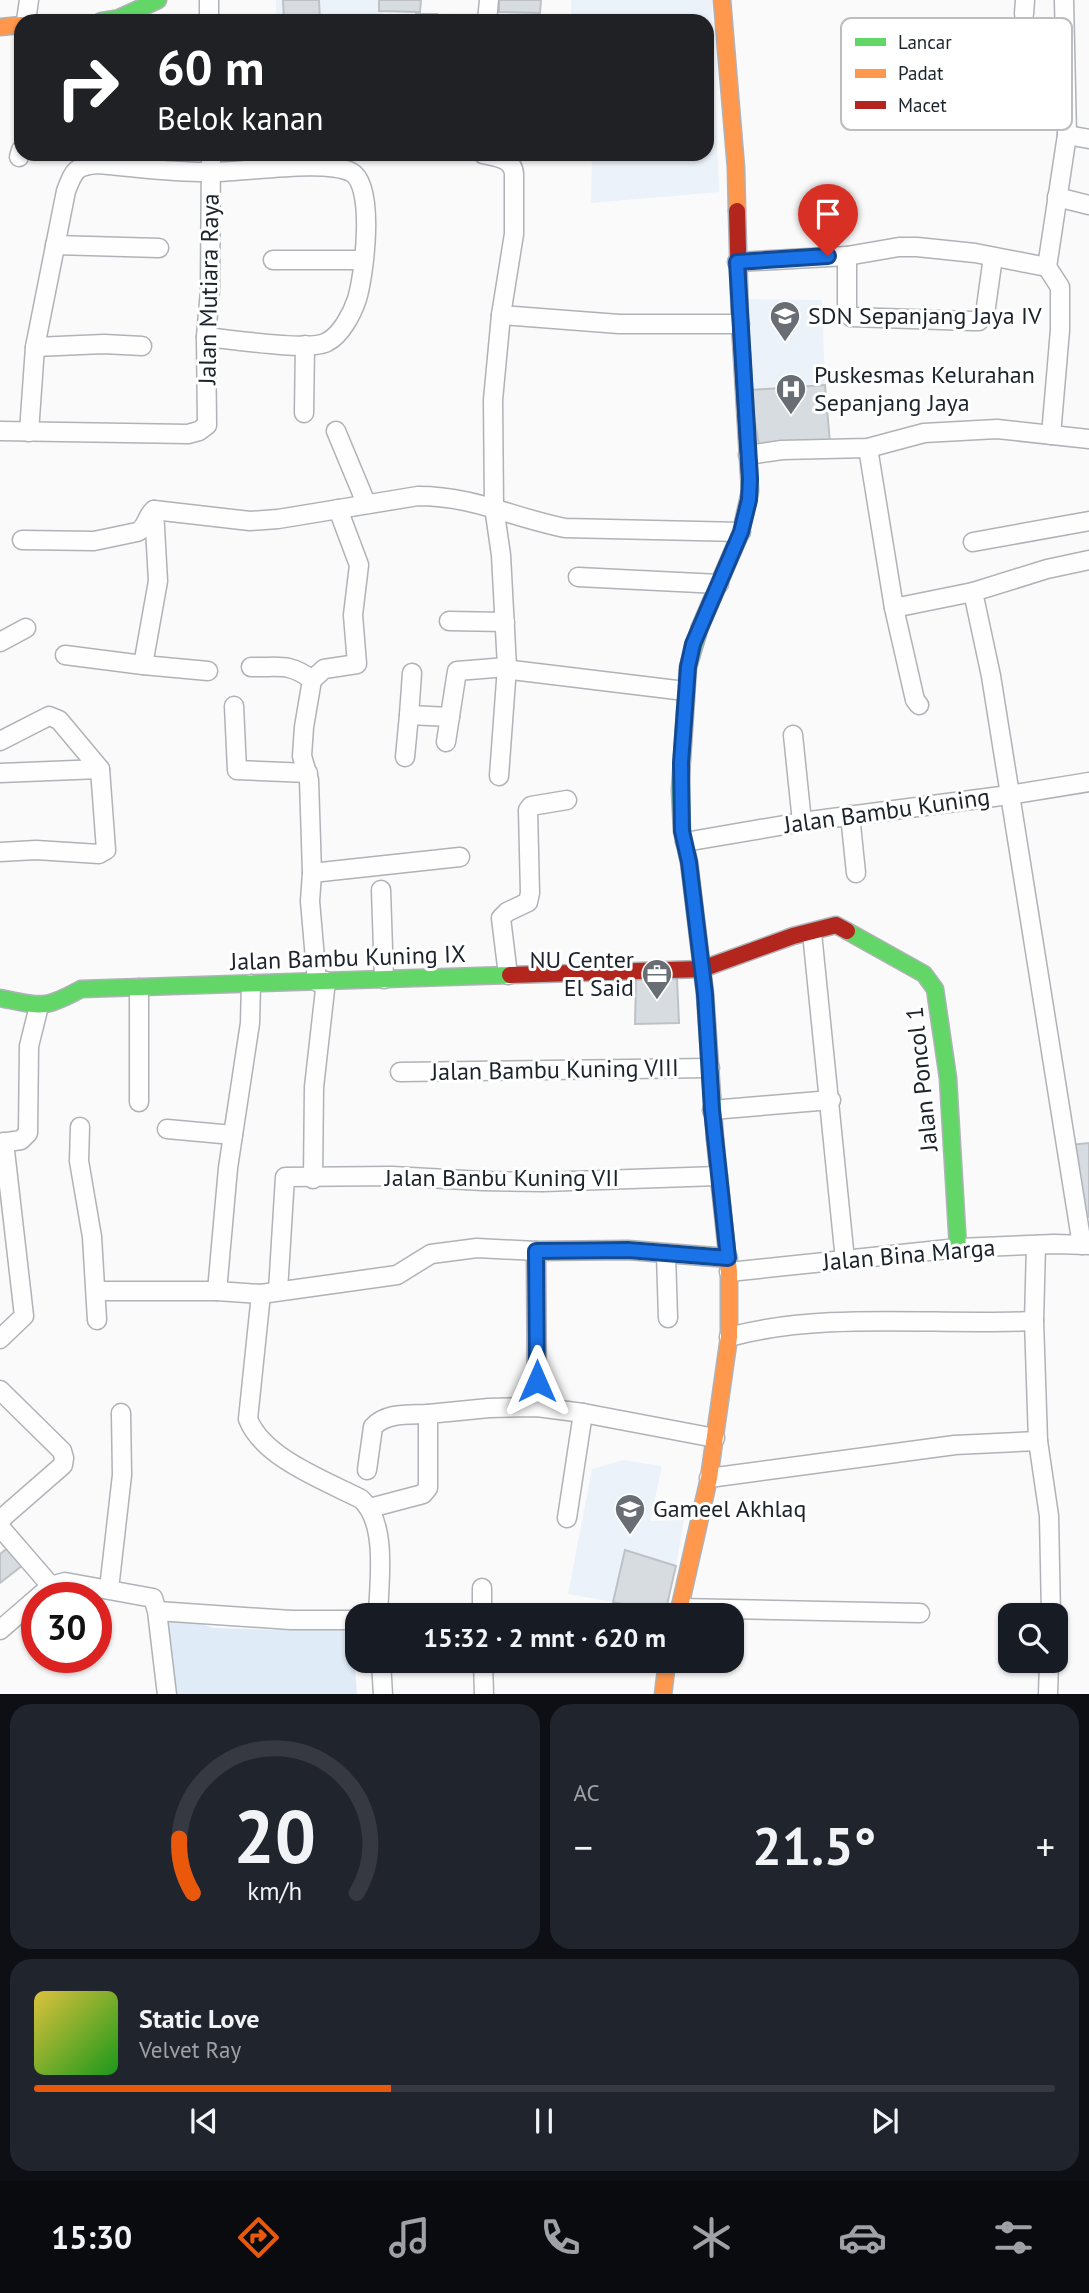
<!DOCTYPE html>
<html lang="id">
<head>
<meta charset="utf-8">
<style>
	:root { --surface:#171b24; --page:#20242c; --text:#f1f3f6; --muted:#9ea1a6; --line:#363941; --accent:#ea580c }
	body { margin:0; font-family:"PT Sans",sans-serif; background:var(--page); color:var(--text); height:100vh; display:flex; flex-direction:column; font-size:26px; white-space:nowrap }
	* { box-sizing:border-box; margin:0 }
	p { font-size:23px; color:var(--muted) }
	.icon { flex:none; width:38px; height:38px; fill:none; stroke:currentColor; stroke-width:2; stroke-linecap:round; stroke-linejoin:round }
	.map { position:relative; height:1694px; overflow:hidden }
	.side { display:flex; flex-direction:column; gap:10px; padding:10px; background:#0d0f14; flex:1 }
	.side>* { flex:none }
	.top-card { position:absolute; left:14px; top:14px; width:700px; height:147px; border-radius:21px; box-shadow:0 2px 5px #0004; background:#202124; color:#fff; overflow:hidden }
	.tools { position:absolute; left:998px; top:1603px; display:grid; gap:14px }
	.tools a { display:grid; place-items:center; width:70px; height:70px; border-radius:14px; background:var(--surface); box-shadow:0 2px 5px #0004; font-size:35px }
	.speed { position:absolute; left:21px; top:1582px; display:flex; gap:14px; font-size:35px; font-weight:700; text-align:center }
	.speed>* { display:grid; place-content:center; width:91px; height:91px; border-radius:50%; background:var(--surface); box-shadow:0 2px 5px #0004; line-height:1 }
	.speed .limit { border:10px solid #d22; background:#fff; color:#111 }
	.pin { position:absolute; display:grid; place-items:center; width:60px; height:60px; color:#fff; margin:-72px -30px; border-radius:50% 50% 50% 0; rotate:-45deg; box-shadow:0 0 7px #0007 }
	.pin .icon { rotate:45deg }
	.me { position:absolute; width:77px; margin:-38px; rotate:0deg; stroke-linejoin:round; filter:drop-shadow(0 0 5px #0008) }
	.turn { display:flex; align-items:center; gap:24px; height:147px; padding:0 28px; font-size:32px }
	.turn .icon { width:91px; height:91px; stroke-width:2.5 }
	.turn b { display:block; font-size:49px; line-height:60px }
	.big { font-size:52px; font-weight:700; line-height:1.1 }
	.side .widget { flex:1; display:flex; flex-direction:column; justify-content:center; gap:10px; min-width:0; padding:0 24px; border-radius:21px; background:var(--page) }
	.side .dial { align-items:center; gap:0 }
	.dial svg { height:182px; overflow:visible; fill:none; stroke:var(--line); stroke-width:7; stroke-linecap:round; text-anchor:middle }
	.dial text { fill:var(--text); stroke:none }
	.song { display:flex; align-items:center; gap:21px }
	.cover { width:84px; height:84px; border-radius:10px; background:linear-gradient(135deg,hsl(50 70% 55%),hsl(120 70% 35%)) }
	.played { height:7px; border-radius:4px; background:linear-gradient(90deg,var(--accent) 35%,var(--line) 35%) }
	.keys { display:flex; justify-content:space-around; direction:ltr }
	.heat { display:flex; justify-content:space-between; align-items:center; font-size:38px; direction:ltr }
	.side .tiles { flex:1; display:grid; gap:10px; grid-template-columns:1fr 1fr }
	.widget:last-child { grid-column:span 2 }
	.trip { position:absolute; left:345px; top:1603px; width:399px; height:70px; border-radius:21px; background:var(--surface); box-shadow:0 2px 5px #0004; font-weight:700; line-height:70px; text-align:center }
	.tabs { display:flex; height:112px; justify-content:space-around; align-items:center; background:#090b0e; color:var(--muted) }
	.tabs .icon { width:49px; height:49px }
	.tabs .selected { color:var(--accent) }
	.tabs b { font-size:32px; color:var(--text) }
	.map>svg:first-child { display:block }
</style>
</head>
<body>
<div class="map">
<svg width="1089" height="1695" viewBox="0 0 1089 1695">
	<rect width="100%" height="100%" fill="#fafafa"/>
	<g fill="#ecf2f9">
		<path d="M276 0H382L383 14 480 13V21H276Z"/>
		<path d="M571 0H712L719 192 591 203 592 154H707V21H571Z"/>
		<path d="M369 154H481V158L369 160Z"/>
		<path d="M743 299 822 300 825 385 750 390Z"/>
		<path d="M623 1460 662 1466 650 1521 684 1520 676 1566 625 1551 613 1602 568 1594 592 1469Z"/>
	</g>
	<path fill="#e0ebf8" d="M165 1611 213 1628 282 1630 352 1626 357 1694H171Z"/>
	<g fill="#d7dce1" stroke="#bec2c6" stroke-width="2">
		<path d="M283 0H319L320 21H284Z"/>
		<path d="M379 0H421L420 12 379 11Z"/>
		<path d="M499 0H541L540 13 499 12Z"/>
		<rect x="416" y="14" width="21" height="7"/>
		<rect x="441" y="15" width="24" height="6"/>
		<path d="M825 385 830 443 759 446 750 390Z"/>
		<path d="M636 978H677L679 1023 635 1024Z"/>
		<path d="M1089 1143V1217L1079 1218 1070 1145Z"/>
		<path d="M9 1547 23 1565 0 1583V1554Z"/>
		<path d="M625 1550 676 1566 665 1613 613 1602Z"/>
	</g>
	<g fill="none" stroke-linecap="round" stroke-linejoin="round">
		<g stroke="#afb2b7" stroke-width="21">
			<g id="street">
				<path d="M209 0V21"/>
				<path d="M1024 14 1025 0"/>
				<path d="M26 21 29 0"/>
				<path d="M487 21 489 0"/>
				<path d="M1067 135 1089 139"/>
				<path d="M483 154C496 157 513 158 514 174V234L501 315 493 400 494 507 501 555 507 667 499 776"/>
				<path d="M19 157 21 150"/>
				<path d="M1057 197 1089 205"/>
				<path d="M55 245 159 248"/>
				<path d="M847 256V310L851 317 972 321H979L985 314 993 257"/>
				<path d="M273 260H363"/>
				<path d="M737 262 847 256 899 247H917L975 253 1047 267"/>
				<path d="M1047 267 1067 135 1064 0"/>
				<path d="M1047 267 1060 287V330L1051 435"/>
				<path d="M501 315 619 324H740"/>
				<path d="M35 347 104 344 142 346"/>
				<path d="M304 413 305 345"/>
				<path d="M0 431 188 434 199 431 207 425 206 337 210 290 211 154"/>
				<path d="M336 431 366 503"/>
				<path d="M29 432 35 347 66 191C74 171 75 166 97 164 136 167 175 173 214 172 247 172 324 159 351 172 376 185 364 276 357 299 352 314 341 335 327 342 310 352 229 339 206 337"/>
				<path d="M868 448 894 608 915 700 919 705"/>
				<path d="M748 455 782 450 868 448 924 433 997 429 1089 439"/>
				<path d="M338 509 359 565 353 615 357 664 324 669 312 680 304 727 302 756 309 780 312 873 460 857"/>
				<path d="M154 510 158 581 143 665 208 671"/>
				<path d="M22 540 94 541 137 532C147 528 146 516 154 510L250 521 278 519 418 496C473 496 514 518 565 528L741 532"/>
				<path d="M973 542 1089 521"/>
				<path d="M578 577 719 584"/>
				<path d="M894 608 973 592"/>
				<path d="M449 621 505 622"/>
				<path d="M0 642 26 628"/>
				<path d="M65 655 143 665"/>
				<path d="M251 667C278 668 289 662 312 680"/>
				<path d="M234 706 237 770 308 773"/>
				<path d="M409 715 412 673"/>
				<path d="M793 735 802 822"/>
				<path d="M0 741 49 716 59 720 100 769 106 850 99 854 36 850 0 852"/>
				<path d="M446 742 457 671 507 667 512 670 685 691"/>
				<path d="M405 757 409 715 450 717"/>
				<path d="M0 773 100 769"/>
				<path d="M850 815 856 873"/>
				<path d="M685 842 802 822 1009 795 1089 782"/>
				<path d="M312 873 310 901 317 982"/>
				<path d="M381 890 384 979"/>
				<path d="M812 933 845 1260"/>
				<path d="M508 975 501 918 507 912 528 902 530 893 528 810 531 806 567 800"/>
				<path d="M400 1072 710 1068"/>
				<path d="M139 1102V988"/>
				<path d="M712 1110 831 1100"/>
				<path d="M80 1127 79 1161 92 1237 97 1320"/>
				<path d="M167 1129 233 1135"/>
				<path d="M0 1143 21 1140 28 1133 29 1046 39 1006"/>
				<path d="M313 1179 314 1087 326 981"/>
				<path d="M1036 1245 1034 1321 1038 1441 1049 1516 1051 1615"/>
				<path d="M1082 1245 991 676 973 592 1047 569 1089 560"/>
				<path d="M536 1251 537 1407"/>
				<path d="M666 1254 668 1318"/>
				<path d="M729 1272 958 1248 1054 1244 1089 1245"/>
				<path d="M96 1291H217L261 1294 397 1275 431 1254 477 1248 536 1251 628 1250 728 1258"/>
				<path d="M217 1291 228 1168 250 1023 251 984"/>
				<path d="M278 1291 285 1177 392 1176 483 1181 543 1182 718 1176"/>
				<path d="M261 1294 248 1419C263 1458 326 1481 361 1499 388 1523 379 1582 378 1615"/>
				<path d="M729 1337C825 1311 935 1326 1034 1321"/>
				<path d="M0 1339 24 1316 4 1142"/>
				<path d="M0 1390 62 1451 64 1458 63 1465 0 1520"/>
				<path d="M367 1470 373 1427C386 1412 410 1415 428 1414"/>
				<path d="M709 1478 955 1445 1038 1441"/>
				<path d="M370 1508 423 1494 428 1488V1414L489 1408 537 1407 583 1413 715 1438"/>
				<path d="M567 1518 583 1413"/>
				<path d="M0 1527 51 1586"/>
				<path d="M482 1588V1615"/>
				<path d="M109 1589 122 1475 121 1413"/>
				<path d="M680 1608 920 1613"/>
				<path d="M157 1611 291 1620H357"/>
				<path d="M0 1630 51 1586 65 1582 153 1598 157 1611 167 1695"/>
				<path d="M381 1661 383 1695"/>
				<path d="M483 1661 484 1695"/>
				<path d="M1048 1695 1049 1661"/>
			</g>
		</g>
		<g stroke="#afb2b7" stroke-width="19">
			<g id="fast">
				<path d="M101 21 119 18 158 0"/>
				<path d="M700 627 688 667 680 790 682 831 689 862 705 994 715 1139"/>
				<path d="M847 931 924 974 935 989 948 1078 958 1248"/>
				<path d="M0 998C41 1006 43 1010 81 989L510 975"/>
			</g>
		</g>
		<g stroke="#afb2b7" stroke-width="19">
			<g id="slow">
				<path d="M722 0 736 168 737 211"/>
				<path d="M0 27 21 25"/>
				<path d="M678 1615 709 1478 729 1337V1272L715 1139"/>
				<path d="M663 1695 667 1661"/>
			</g>
		</g>
		<g stroke="#afb2b7" stroke-width="19">
			<g id="jam">
				<path d="M700 627 741 532 750 491 740 324 737 211"/>
				<path d="M510 975 702 969 793 936 836 925 847 931"/>
			</g>
		</g>
		<use href="#street" stroke="#fefefe" stroke-width="18"/>
		<use href="#fast" stroke="#63d668" stroke-width="16"/>
		<use href="#slow" stroke="#ff974d" stroke-width="16"/>
		<use href="#jam" stroke="#b3261e" stroke-width="16"/>
	</g>
	<g fill="none" stroke-linecap="round" stroke-linejoin="round">
		<g stroke="#114b97" stroke-width="18">
			<path id="route" d="M537 1381 536 1251 628 1250 728 1258 712 1110 705 994 689 862 682 831 681 763 688 667 693 644 741 532 749 500 750 479 737 262 828 256"/>
		</g>
		<use href="#route" stroke="#1a73e8" stroke-width="12"/>
	</g>
	<defs>
		<g id="school-pin" transform="scale(1.575)"><path d="M0 17L-7.5 6A9.5 9.5 0 1 1 7.5 6Z" fill="#696e74" stroke="#fff"/><path d="M0-5L7-2L0 1L-7-2ZM-4 1L0 2.5L4 1V4Q0 6-4 4Z" fill="#fff"/></g>
		<g id="hospital-pin" transform="scale(1.575)"><path d="M0 17L-7.5 6A9.5 9.5 0 1 1 7.5 6Z" fill="#696e74" stroke="#fff"/><path d="M-5-5h3v3.5h4V-5h3V5h-3V1.5h-4V5h-3Z" fill="#fff"/></g>
		<g id="office-pin" transform="scale(1.575)"><path d="M0 17L-7.5 6A9.5 9.5 0 1 1 7.5 6Z" fill="#696e74" stroke="#fff"/><path d="M-6-3h4V-5.5h4V-3h4V5H-6ZM-1-4.5V-3h2v-1.5ZM-6 0V1H6V0Z" fill="#fff"/></g>
	</defs>
	<g fill-rule="evenodd">
		<use href="#school-pin" x="785" y="316"/>
		<use href="#hospital-pin" x="791" y="389"/>
		<use href="#office-pin" x="657" y="974"/>
		<use href="#school-pin" x="630" y="1509"/>
	</g>
	<g text-anchor="middle" stroke-width="6" stroke-linejoin="round" paint-order="stroke">
		<g font-size="24" fill="#1b232c" stroke="#fff">
			<text transform="translate(209 289) rotate(-89)" y="8">Jalan Mutiara Raya</text>
			<text transform="translate(887 811) rotate(-8)" y="8">Jalan Bambu Kuning</text>
			<text transform="translate(348 958) rotate(-2)" y="8">Jalan Bambu Kuning IX</text>
			<text transform="translate(555 1070) rotate(-1)" y="8">Jalan Bambu Kuning VIII</text>
			<text transform="translate(922 1079) rotate(-96)" y="8">Jalan Poncol 1</text>
			<text x="502" y="1186">Jalan Banbu Kuning VII</text>
			<text transform="translate(909 1255) rotate(-5)" y="8">Jalan Bina Marga</text>
		</g>
		<g font-size="24" fill="#1b232c" stroke="#fff" text-anchor="start">
			<text x="808" y="324">SDN Sepanjang Jaya IV</text>
			<text x="814" y="383">Puskesmas Kelurahan<tspan x="814" dy="28">Sepanjang Jaya</tspan></text>
			<text x="634" y="968" text-anchor="end">NU Center<tspan x="634" dy="28">El Said</tspan></text>
			<text x="653" y="1517">Gameel Akhlaq</text>
		</g>
	</g>
	<rect x="841" y="18" width="231" height="112" rx="10" fill="#fff" stroke="#bbbdc0" stroke-width="2"/>
	<rect x="855" y="38" width="31" height="8" fill="#63d668"/>
	<rect x="855" y="69" width="31" height="9" fill="#ff974d"/>
	<rect x="855" y="101" width="31" height="8" fill="#b3261e"/>
	<g font-size="19" fill="#1b232c">
		<text x="898" y="49">Lancar</text>
		<text x="898" y="80">Padat</text>
		<text x="898" y="112">Macet</text>
	</g>
</svg>
<div class="tools">
<a><svg class="icon" aria-label="search" viewBox="0 0 24 24"><circle cx="10" cy="10" r="6"/><path d="M15 15l6 6"/></svg></a>
</div>
<div class="speed"><div class="limit">30</div></div>
<div class="pin" style="left:828px;top:256px;background:#d93025"><svg class="icon" aria-label="arrive" viewBox="0 0 24 24"><path d="M6 21V4h12l-3 4 3 4H6"/></svg></div>
<svg class="me" style="left:537px;top:1381px" viewBox="-20 -20 40 40"><path d="M0-17L14 15 0 8-14 15z" fill="#1a73e8" stroke="#fff" stroke-width="4"/></svg>
<div class="trip">15:32 · 2 mnt · 620 m</div>
<div class="top-card">
<div class="turn"><svg class="icon" aria-label="right" viewBox="0 0 24 24"><path d="M7 20v-9h11M14 6l5 5-5 5"/></svg><div><b>60 m</b>Belok kanan</div></div>
</div>
</div>
<section class="side">
<div class="tiles">
<div class="widget dial"><svg viewBox="0 0 100 80">
<path d="M14 69A42 42 0 1 1 86 69"/>
<path d="M14 69A42 42 0 0 1 8 45" stroke="#ea580c"/>
<text x="50" y="56" font-size="32" font-weight="700">20</text>
<text x="50" y="72" font-size="11">km/h</text>
</svg></div>
<div class="widget"><p>AC</p>
<div class="heat"><a>−</a><b class="big">21.5°</b><a>+</a></div>
</div>
<div class="widget">
<div class="song"><i class="cover"></i><div><b>Static Love</b><p>Velvet Ray</p></div></div>
<div class="played"></div>
<div class="keys"><svg class="icon" aria-label="previous" viewBox="0 0 24 24"><path d="M18 5L8 12l10 7zM5 5v14"/></svg><svg class="icon" aria-label="pause" viewBox="0 0 24 24"><path d="M8 5v14M16 5v14"/></svg><svg class="icon" aria-label="next" viewBox="0 0 24 24"><path d="M6 5l10 7-10 7zM19 5v14"/></svg></div>
</div>
</div>
</section>
<nav class="tabs">
<b>15:30</b>
<svg class="icon selected" aria-label="directions" viewBox="0 0 24 24"><path d="M12 3l9 9-9 9-9-9zM9 14v-3h6M13 9l2 2-2 2"/></svg>
<svg class="icon" aria-label="music" viewBox="0 0 24 24"><path d="M9 18V5l10-2v13"/><circle cx="6" cy="18" r="3"/><circle cx="16" cy="16" r="3"/></svg>
<svg class="icon" aria-label="phone" viewBox="0 0 24 24"><path d="M5 4h4l2 5-3 2q2 4 5 5l2-3 5 2v4C11 20 4 13 5 4z"/></svg>
<svg class="icon" aria-label="climate" viewBox="0 0 24 24"><path d="M12 3v18M4 7l16 10M4 17L20 7"/></svg>
<svg class="icon" aria-label="car" viewBox="0 0 24 24"><path d="M5 17H2v-5l4-1 3-4h7l3 4 3 1v5h-3M9 17h6M6 11h13"/><circle cx="7" cy="17" r="2"/><circle cx="17" cy="17" r="2"/></svg>
<svg class="icon" aria-label="filters" viewBox="0 0 24 24"><path d="M4 7h16M4 17h16"/><circle cx="9" cy="7" r="2"/><circle cx="15" cy="17" r="2"/></svg>
</nav>
</body>
</html>
